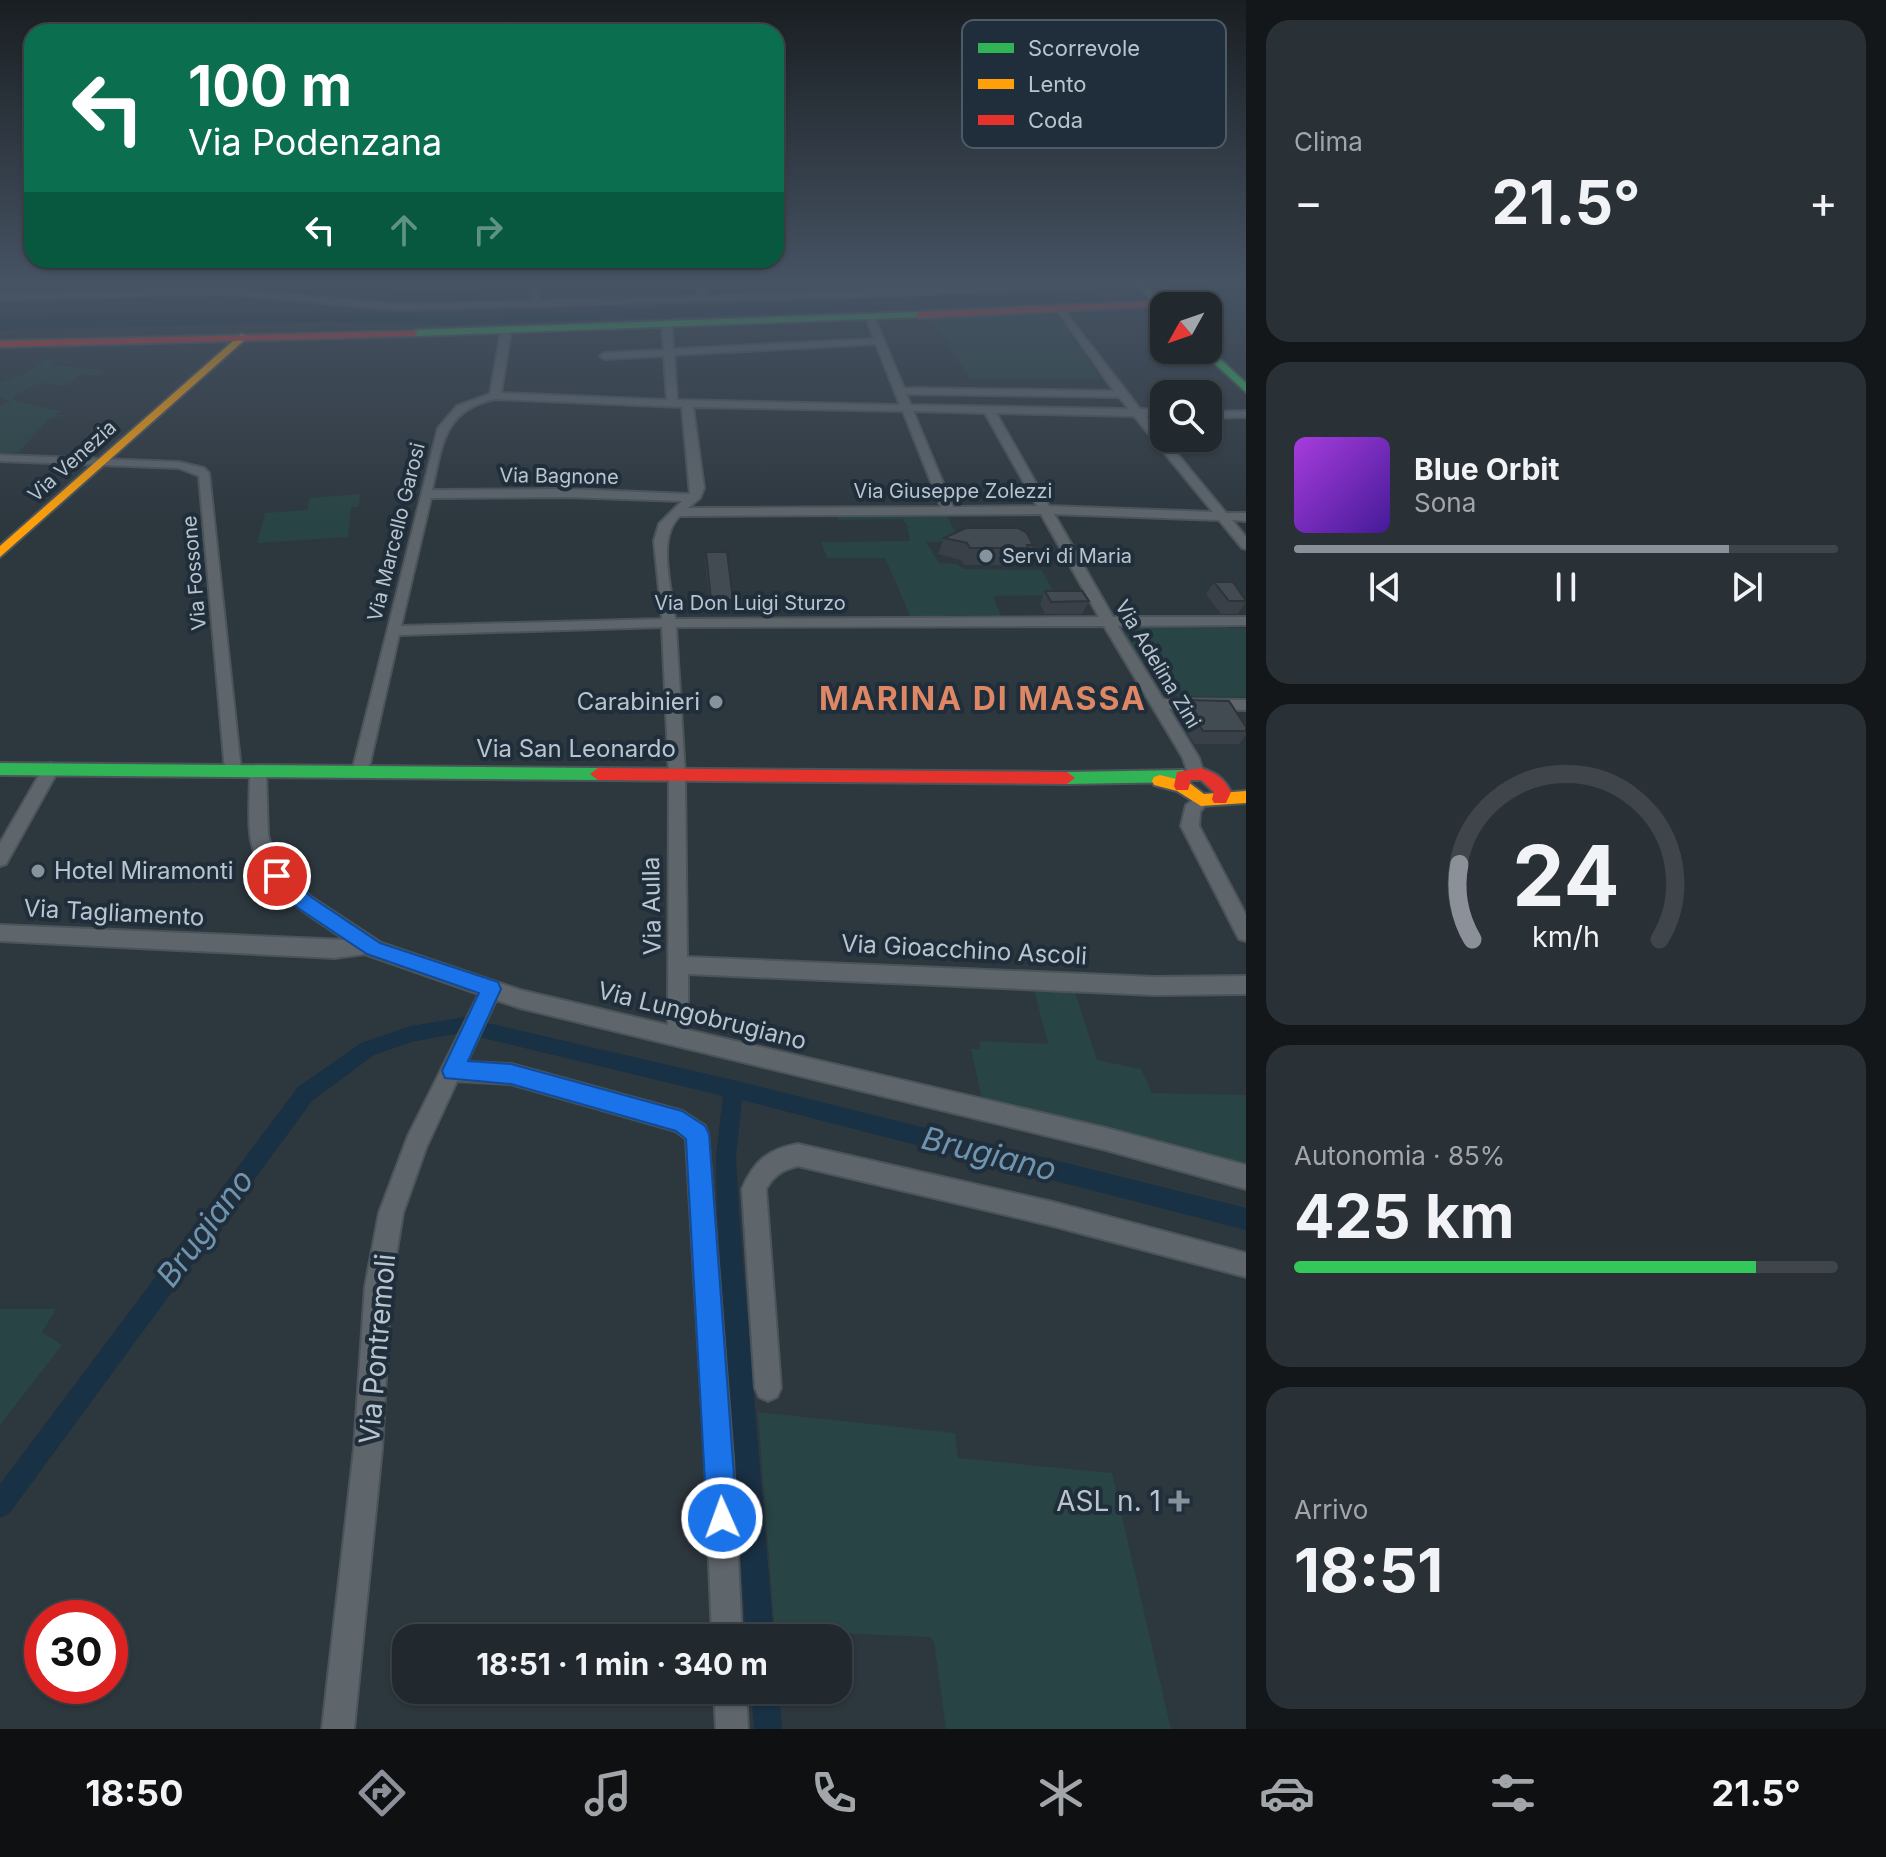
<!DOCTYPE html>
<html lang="it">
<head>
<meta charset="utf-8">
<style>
	:root { --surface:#22292e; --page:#2a3136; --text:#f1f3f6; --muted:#a2a6aa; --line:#3f454a; --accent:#8c9099 }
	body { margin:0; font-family:Inter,sans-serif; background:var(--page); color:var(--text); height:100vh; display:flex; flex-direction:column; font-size:30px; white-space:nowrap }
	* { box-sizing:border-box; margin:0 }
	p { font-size:26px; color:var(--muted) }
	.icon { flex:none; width:44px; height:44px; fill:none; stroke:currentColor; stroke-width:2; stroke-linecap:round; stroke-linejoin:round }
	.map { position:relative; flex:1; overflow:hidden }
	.drawer { display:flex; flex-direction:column; gap:20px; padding:20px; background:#131719; width:640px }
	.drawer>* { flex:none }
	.guide { position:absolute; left:24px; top:24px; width:760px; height:244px; border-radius:24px; box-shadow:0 2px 6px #0004,0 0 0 2px var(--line); background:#0b6e4f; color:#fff; overflow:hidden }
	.needle { width:52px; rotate:230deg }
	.controls { position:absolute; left:1150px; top:292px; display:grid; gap:16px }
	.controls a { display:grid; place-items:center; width:72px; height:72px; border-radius:16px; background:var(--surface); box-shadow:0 2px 6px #0004,0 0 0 2px var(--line); font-size:40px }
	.speed { position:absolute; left:24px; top:1600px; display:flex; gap:16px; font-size:40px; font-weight:700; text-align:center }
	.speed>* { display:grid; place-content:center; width:104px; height:104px; border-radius:50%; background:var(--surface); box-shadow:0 2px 6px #0004,0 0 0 2px var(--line); line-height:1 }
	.speed .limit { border:12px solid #d22; background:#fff; color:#111 }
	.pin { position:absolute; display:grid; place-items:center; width:68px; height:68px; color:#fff; margin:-34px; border:4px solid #fff; border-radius:50%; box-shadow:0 2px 8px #0007 }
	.me { position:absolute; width:88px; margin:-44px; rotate:358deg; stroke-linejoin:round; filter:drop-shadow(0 0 6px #0008) }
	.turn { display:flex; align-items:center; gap:28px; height:168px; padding:0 32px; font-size:36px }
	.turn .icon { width:104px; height:104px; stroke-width:2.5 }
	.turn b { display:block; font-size:56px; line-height:68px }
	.lanes { display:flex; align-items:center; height:76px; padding:0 32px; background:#0003; justify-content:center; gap:40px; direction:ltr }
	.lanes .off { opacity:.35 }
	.big { font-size:60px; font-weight:700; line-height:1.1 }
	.drawer .card { flex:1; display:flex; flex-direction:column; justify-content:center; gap:12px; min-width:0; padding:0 28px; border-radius:24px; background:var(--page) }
	.drawer .dial { align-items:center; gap:0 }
	.dial svg { height:208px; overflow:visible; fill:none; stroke:var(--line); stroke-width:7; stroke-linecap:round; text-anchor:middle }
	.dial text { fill:var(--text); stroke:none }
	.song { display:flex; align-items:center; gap:24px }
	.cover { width:96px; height:96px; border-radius:12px; background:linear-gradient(135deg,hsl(280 70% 55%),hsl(260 70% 35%)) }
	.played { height:8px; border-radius:4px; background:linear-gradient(90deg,var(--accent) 80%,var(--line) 80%) }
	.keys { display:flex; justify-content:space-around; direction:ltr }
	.heat { display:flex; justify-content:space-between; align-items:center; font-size:44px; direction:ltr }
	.charge { height:12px; border-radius:6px; background:linear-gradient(90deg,#34c759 85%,var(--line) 0) }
	.trip { position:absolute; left:392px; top:1624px; width:460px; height:80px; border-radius:24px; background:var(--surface); box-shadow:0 2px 6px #0004,0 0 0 2px var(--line); font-weight:700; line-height:80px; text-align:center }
	.menu { display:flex; height:128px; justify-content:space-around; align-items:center; background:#0e1012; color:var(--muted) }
	.menu .icon { width:56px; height:56px }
	.menu .on { color:var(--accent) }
	.menu b { font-size:36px; color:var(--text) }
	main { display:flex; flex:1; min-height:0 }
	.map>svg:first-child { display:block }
</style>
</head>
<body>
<main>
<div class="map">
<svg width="1246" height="1729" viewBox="0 0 1246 1729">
	<rect width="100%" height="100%" fill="#2d373e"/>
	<g fill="#294444">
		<path d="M1055 312 1101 379H970L931 318Z"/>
		<path d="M44 360H55L52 365 103 370 99 376 82 374 66 386 41 383 14 395 13 398 17 401 61 411 55 415H63L48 420 19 452 0 454V406L11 401 0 397V383L27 373Z"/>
		<path d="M360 494 359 507H351L348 537 257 543 265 513 307 510 310 498Z"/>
		<path d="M836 513 947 515 960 541 926 542 939 563 957 564 963 569 1042 570 1055 595 993 596 1001 616 943 615 942 619 912 620 885 558H827L821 542 910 541 907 525 902 519 838 520Z"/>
		<path d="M1154 623 1165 627 1169 623 1222 624 1231 628H1246V697L1166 696 1145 663 1129 654 1120 637 1127 635 1123 627Z"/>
		<path d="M1033 986 1074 989 1097 1060 1141 1069 1152 1093 1246 1095V1169L983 1104 971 1049H980V1041L1048 1044Z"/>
		<path d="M0 1309H56L42 1332 62 1345 0 1425Z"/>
		<path d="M758 1412 955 1433 958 1458 1112 1473 1171 1729H946L934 1643 930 1637 832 1633 807 1638H775Z"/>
	</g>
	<path fill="#193144" d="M1246 282V297L1217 299 450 325 328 322 0 330V315L300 312 472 316Z"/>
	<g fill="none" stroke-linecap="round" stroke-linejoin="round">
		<g fill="#193144" fill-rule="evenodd">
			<path d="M465 1017 473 1023 479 1021 733 1080 1246 1208V1230L742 1100 736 1155 739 1213 774 1638H746L717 1213 716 1155 723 1096 479 1037 471 1031 411 1042 374 1055 312 1101 9 1514 0 1518V1484L298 1087 361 1043 411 1026Z"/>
			<path d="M751 1690H779L782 1729H754Z"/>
		</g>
		<g stroke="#4b545a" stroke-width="4">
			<g id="street">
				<path d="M397 280H405L404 282 489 280 476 288H399L395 285Z"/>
				<path d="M541 280H550L539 291 541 300 700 296 692 280H700L709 296 1123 280 1141 282 1137 284 860 297 399 310 222 294 0 300V294L222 288 399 304 532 301 531 291Z"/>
				<path d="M1059 304 1140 409 1164 410V416H1146L1226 513H1246V521L1232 520 1246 537V549L1242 548 1219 520 1054 514 1113 617H1246V625L1118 626 1163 699 1246 700V710L1169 709 1199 758 1203 772 1195 778 1189 776 1183 758 1104 626 676 627 685 775 687 957 1155 977 1246 976V994L1155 995 688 974V1030L1106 1128 1246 1165V1189L1106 1150 520 1008 496 1000 467 1062 511 1064 682 1111 705 1126 708 1134 733 1459 742 1638H712L705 1459 686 1139 676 1131 511 1084 457 1081 426 1148 403 1213 391 1287 382 1449 354 1729H322L354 1449 365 1287 379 1213 408 1136 479 994 365 954 335 958 0 941V925L346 940C307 914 255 885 250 833 248 813 250 791 250 771L258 765 266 771 268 835 273 853 283 871 311 897 381 943 520 990 668 1025 669 775 662 627 399 635 368 772 360 778 352 772 438 428 457 406 490 394 501 331 506 328 511 331 501 393 667 400 664 356 605 359 600 356 605 353 664 350 662 326 667 323 672 326 673 349 874 339 866 317 870 314 874 317 904 388 1114 391 1055 307ZM876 344 900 405 677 400 674 355ZM906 394 1119 397 1129 409 911 405ZM495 399 682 407 690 494 566 489 432 490C442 446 443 410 495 399ZM693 407 903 411 941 507 688 508 700 498 704 488ZM913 411 985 413 1037 506 953 507ZM996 413 1134 416 1213 512 1049 506ZM566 497 682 501 659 524 654 541 662 619 401 626 431 498ZM1041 514 1099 617 675 619C672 589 656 537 680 516Z"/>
				<path d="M1246 411V417L1208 418V412Z"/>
				<path d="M0 455 179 462 204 468 209 473 241 770 239 774H227L225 770 199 476 179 468 0 461Z"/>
				<path d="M51 763 59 769 6 864 0 866V843L45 765Z"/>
				<path d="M1201 794 1209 800 1200 812 1199 826 1246 915V941L1239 939 1181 826 1186 805Z"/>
				<path d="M798 1144 1053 1202 1246 1253V1277L1053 1226 798 1166C782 1170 774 1175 766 1189L781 1388 777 1397 768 1401 759 1397 755 1388 742 1189C754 1161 768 1149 798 1144Z"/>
				<path d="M714 1690H746L748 1729H716Z"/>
			</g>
		</g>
		<g stroke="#4b545a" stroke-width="4">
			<g id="fast">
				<path d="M1131 280H1140L1167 306H1164V311Z"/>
				<path d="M919 312 922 317 415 336 410 333 415 330Z"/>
				<path d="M1208 348 1246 383V392L1200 350Z"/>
				<path d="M0 763 598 768 606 774 598 780 0 775Z"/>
				<path d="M1183 770 1191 776 1183 782 1067 784 1059 778 1067 772Z"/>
			</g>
		</g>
		<g stroke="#4b545a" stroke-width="4">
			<g id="slow">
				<path d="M241 334 249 336 0 557V546Z"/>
				<path d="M1160 775 1188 782 1204 794 1246 791V803L1201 806 1177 791 1154 785 1152 781 1154 777Z"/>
			</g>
		</g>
		<g stroke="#4b545a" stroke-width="4">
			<g id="jam">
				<path d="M1160 301 1163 306 919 318 915 315 919 312Z"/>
				<path d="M418 331 415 336 0 347V341Z"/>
				<path d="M598 768 1067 772 1075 778 1067 784 598 780 590 774Z"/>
				<path d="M1201 768C1216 773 1224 778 1231 792L1226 803H1214L1212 799 1214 792 1201 780H1191L1188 790H1176L1174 786 1177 772Z"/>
			</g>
		</g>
		<use href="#street" fill="#5e656b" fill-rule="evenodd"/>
		<use href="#fast" fill="#30b455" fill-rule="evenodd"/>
		<use href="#slow" fill="#ff9f0a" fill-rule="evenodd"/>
		<use href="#jam" fill="#e5322d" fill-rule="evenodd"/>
	</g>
	<g fill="#394047">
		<path d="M944 538 1033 545 1026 561H1023L1022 565H964L961 560 938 554Z"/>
		<path d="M706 552 733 600 732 609H710L705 561Z"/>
		<path d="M1214 582 1246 601 1238 614H1221L1206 594Z"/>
		<path d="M1045 591 1089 601 1082 614H1045L1040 604Z"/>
		<path d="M1184 700 1246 731V735L1239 744H1194L1176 713Z"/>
	</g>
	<g fill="#424b52" stroke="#2e3439" stroke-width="2">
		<path d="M966 528H1018L1027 533 1033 545H1027L1028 548H970L967 543 944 538Z"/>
		<path d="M706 552H727L733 600H711Z"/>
		<path d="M1214 582H1233L1246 601H1229Z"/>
		<path d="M1045 591H1082L1089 601 1051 602Z"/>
		<path d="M1184 700 1229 701 1246 727V731H1203Z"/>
	</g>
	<linearGradient id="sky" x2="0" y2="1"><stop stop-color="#191e22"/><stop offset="0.54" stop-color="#465363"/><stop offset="1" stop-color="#465363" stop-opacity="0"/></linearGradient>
	<rect width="1246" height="522" fill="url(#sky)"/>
	<path fill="#1a73e8" stroke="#114b97" stroke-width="2" d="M277 868 284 870 311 897 380 943 498 982 501 989 468 1061 511 1064 682 1111 705 1126 709 1134 737 1518 732 1529 722 1533 712 1529 707 1518 686 1139 676 1131 511 1084 445 1078 442 1071 479 993 367 954 298 908 270 881 268 876Z"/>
	<g fill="#87939c" stroke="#1f2e3a" stroke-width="3">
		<circle cx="986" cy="556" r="8"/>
		<circle cx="716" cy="702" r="8"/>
		<circle cx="38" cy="871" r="8"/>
		<path d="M1175 1489h8v8h8v8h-8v8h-8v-8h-8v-8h8z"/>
	</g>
	<g text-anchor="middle" stroke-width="8" stroke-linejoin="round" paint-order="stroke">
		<g font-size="20" fill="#b8c4ce" stroke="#1f2e3a">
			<text transform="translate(72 461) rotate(-42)" y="7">Via Venezia</text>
			<text transform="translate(559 476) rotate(1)" y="7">Via Bagnone</text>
			<text x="953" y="498">Via Giuseppe Zolezzi</text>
			<text transform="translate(396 532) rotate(-76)" y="7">Via Marcello Garosi</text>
			<text transform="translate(194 573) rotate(-95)" y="7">Via Fossone</text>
			<text x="750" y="610">Via Don Luigi Sturzo</text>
			<text transform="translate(1158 664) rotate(59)" y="7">Via Adelina Zini</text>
		</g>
		<g font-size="20" fill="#b8c4ce" stroke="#1f2e3a" text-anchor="start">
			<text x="1002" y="563">Servi di Maria</text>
		</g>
		<g font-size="24" fill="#b8c4ce" stroke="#1f2e3a" text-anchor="end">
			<text x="700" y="710">Carabinieri</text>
			<text x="54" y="879" text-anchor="start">Hotel Miramonti</text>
		</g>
		<g font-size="24" fill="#b8c4ce" stroke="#1f2e3a">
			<text x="576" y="757">Via San Leonardo</text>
			<text transform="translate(652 906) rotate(-91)" y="8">Via Aulla</text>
			<text transform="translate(114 913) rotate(3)" y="8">Via Tagliamento</text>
			<text transform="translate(964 950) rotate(3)" y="8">Via Gioacchino Ascoli</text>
			<text transform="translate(702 1016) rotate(14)" y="8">Via Lungobrugiano</text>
		</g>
		<g font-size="28" fill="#b8c4ce" stroke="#1f2e3a">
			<text transform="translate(377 1349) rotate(-85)" y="10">Via Pontremoli</text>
		</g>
		<g font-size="28" fill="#b8c4ce" stroke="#1f2e3a" text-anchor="end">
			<text x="1161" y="1511">ASL n. 1</text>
		</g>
		<g font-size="32" font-weight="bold" letter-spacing="2" fill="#dd8764" stroke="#1f2e3a">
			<text x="983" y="710">MARINA DI MASSA</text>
		</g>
		<g font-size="32" font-style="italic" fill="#6f94af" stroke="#1f2e3a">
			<text transform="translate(989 1154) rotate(14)" y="11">Brugiano</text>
			<text transform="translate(205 1228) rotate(-53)" y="11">Brugiano</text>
		</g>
	</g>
	<rect x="962" y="20" width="264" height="128" rx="12" fill="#1f2e3a" stroke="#4d5b66" stroke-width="2"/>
	<rect x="978" y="43" width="36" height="10" fill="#30b455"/>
	<rect x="978" y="79" width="36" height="10" fill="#ff9f0a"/>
	<rect x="978" y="115" width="36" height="10" fill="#e5322d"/>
	<g font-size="22" fill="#b8c4ce">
		<text x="1028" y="56">Scorrevole</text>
		<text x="1028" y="92">Lento</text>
		<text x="1028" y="128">Coda</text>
	</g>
</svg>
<div class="controls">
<a><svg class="needle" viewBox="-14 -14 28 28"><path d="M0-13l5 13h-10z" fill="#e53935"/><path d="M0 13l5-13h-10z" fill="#a2a6aa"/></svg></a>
<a><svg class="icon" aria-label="search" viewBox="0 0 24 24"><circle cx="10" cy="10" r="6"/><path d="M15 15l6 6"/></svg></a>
</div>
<div class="speed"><div class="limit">30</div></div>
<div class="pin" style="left:277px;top:876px;background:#d93025"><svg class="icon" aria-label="arrive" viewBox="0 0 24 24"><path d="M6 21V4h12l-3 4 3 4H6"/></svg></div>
<svg class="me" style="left:722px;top:1518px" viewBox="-20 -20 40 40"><circle r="17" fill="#1a73e8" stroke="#fff" stroke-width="3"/><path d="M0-11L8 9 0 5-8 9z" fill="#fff"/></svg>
<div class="trip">18:51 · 1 min · 340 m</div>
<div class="guide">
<div class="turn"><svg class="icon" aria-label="left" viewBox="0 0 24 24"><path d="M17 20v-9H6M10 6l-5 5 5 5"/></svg><div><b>100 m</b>Via Podenzana</div></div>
<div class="lanes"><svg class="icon" aria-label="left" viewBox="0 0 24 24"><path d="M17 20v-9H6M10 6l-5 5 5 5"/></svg><svg class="icon off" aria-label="ahead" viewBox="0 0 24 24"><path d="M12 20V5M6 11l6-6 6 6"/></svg><svg class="icon off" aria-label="right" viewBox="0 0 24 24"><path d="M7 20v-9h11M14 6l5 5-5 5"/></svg></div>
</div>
</div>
<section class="drawer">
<div class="card"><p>Clima</p>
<div class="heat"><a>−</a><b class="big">21.5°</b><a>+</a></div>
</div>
<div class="card">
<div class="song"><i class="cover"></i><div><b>Blue Orbit</b><p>Sona</p></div></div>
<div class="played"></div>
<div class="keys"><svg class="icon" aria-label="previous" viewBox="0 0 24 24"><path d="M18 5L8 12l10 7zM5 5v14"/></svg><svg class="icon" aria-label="pause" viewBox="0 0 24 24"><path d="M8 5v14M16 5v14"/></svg><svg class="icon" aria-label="next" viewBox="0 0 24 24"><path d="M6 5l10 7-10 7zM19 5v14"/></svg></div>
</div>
<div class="card dial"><svg viewBox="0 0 100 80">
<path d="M14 69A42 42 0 1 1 86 69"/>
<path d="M14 69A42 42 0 0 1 9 40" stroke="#8c9099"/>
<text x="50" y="56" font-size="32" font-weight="700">24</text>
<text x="50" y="72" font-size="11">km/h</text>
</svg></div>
<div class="card"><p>Autonomia · 85%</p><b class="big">425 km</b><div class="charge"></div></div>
<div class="card"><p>Arrivo</p><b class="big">18:51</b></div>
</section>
</main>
<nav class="menu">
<b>18:50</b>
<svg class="icon on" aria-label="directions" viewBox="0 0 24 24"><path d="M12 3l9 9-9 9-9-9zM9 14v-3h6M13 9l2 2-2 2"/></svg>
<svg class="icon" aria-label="music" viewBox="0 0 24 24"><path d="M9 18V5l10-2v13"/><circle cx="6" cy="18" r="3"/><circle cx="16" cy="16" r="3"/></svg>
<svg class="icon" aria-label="phone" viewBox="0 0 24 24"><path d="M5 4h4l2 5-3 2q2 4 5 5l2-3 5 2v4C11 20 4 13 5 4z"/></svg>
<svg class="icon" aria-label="climate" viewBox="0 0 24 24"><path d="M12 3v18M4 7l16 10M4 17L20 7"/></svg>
<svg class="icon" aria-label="car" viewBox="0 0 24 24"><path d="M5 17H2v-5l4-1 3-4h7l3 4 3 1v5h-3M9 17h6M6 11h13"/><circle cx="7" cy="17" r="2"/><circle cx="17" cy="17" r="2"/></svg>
<svg class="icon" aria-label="filters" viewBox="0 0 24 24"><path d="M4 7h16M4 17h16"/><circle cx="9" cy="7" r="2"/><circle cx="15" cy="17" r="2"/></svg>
<b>21.5°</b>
</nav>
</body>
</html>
